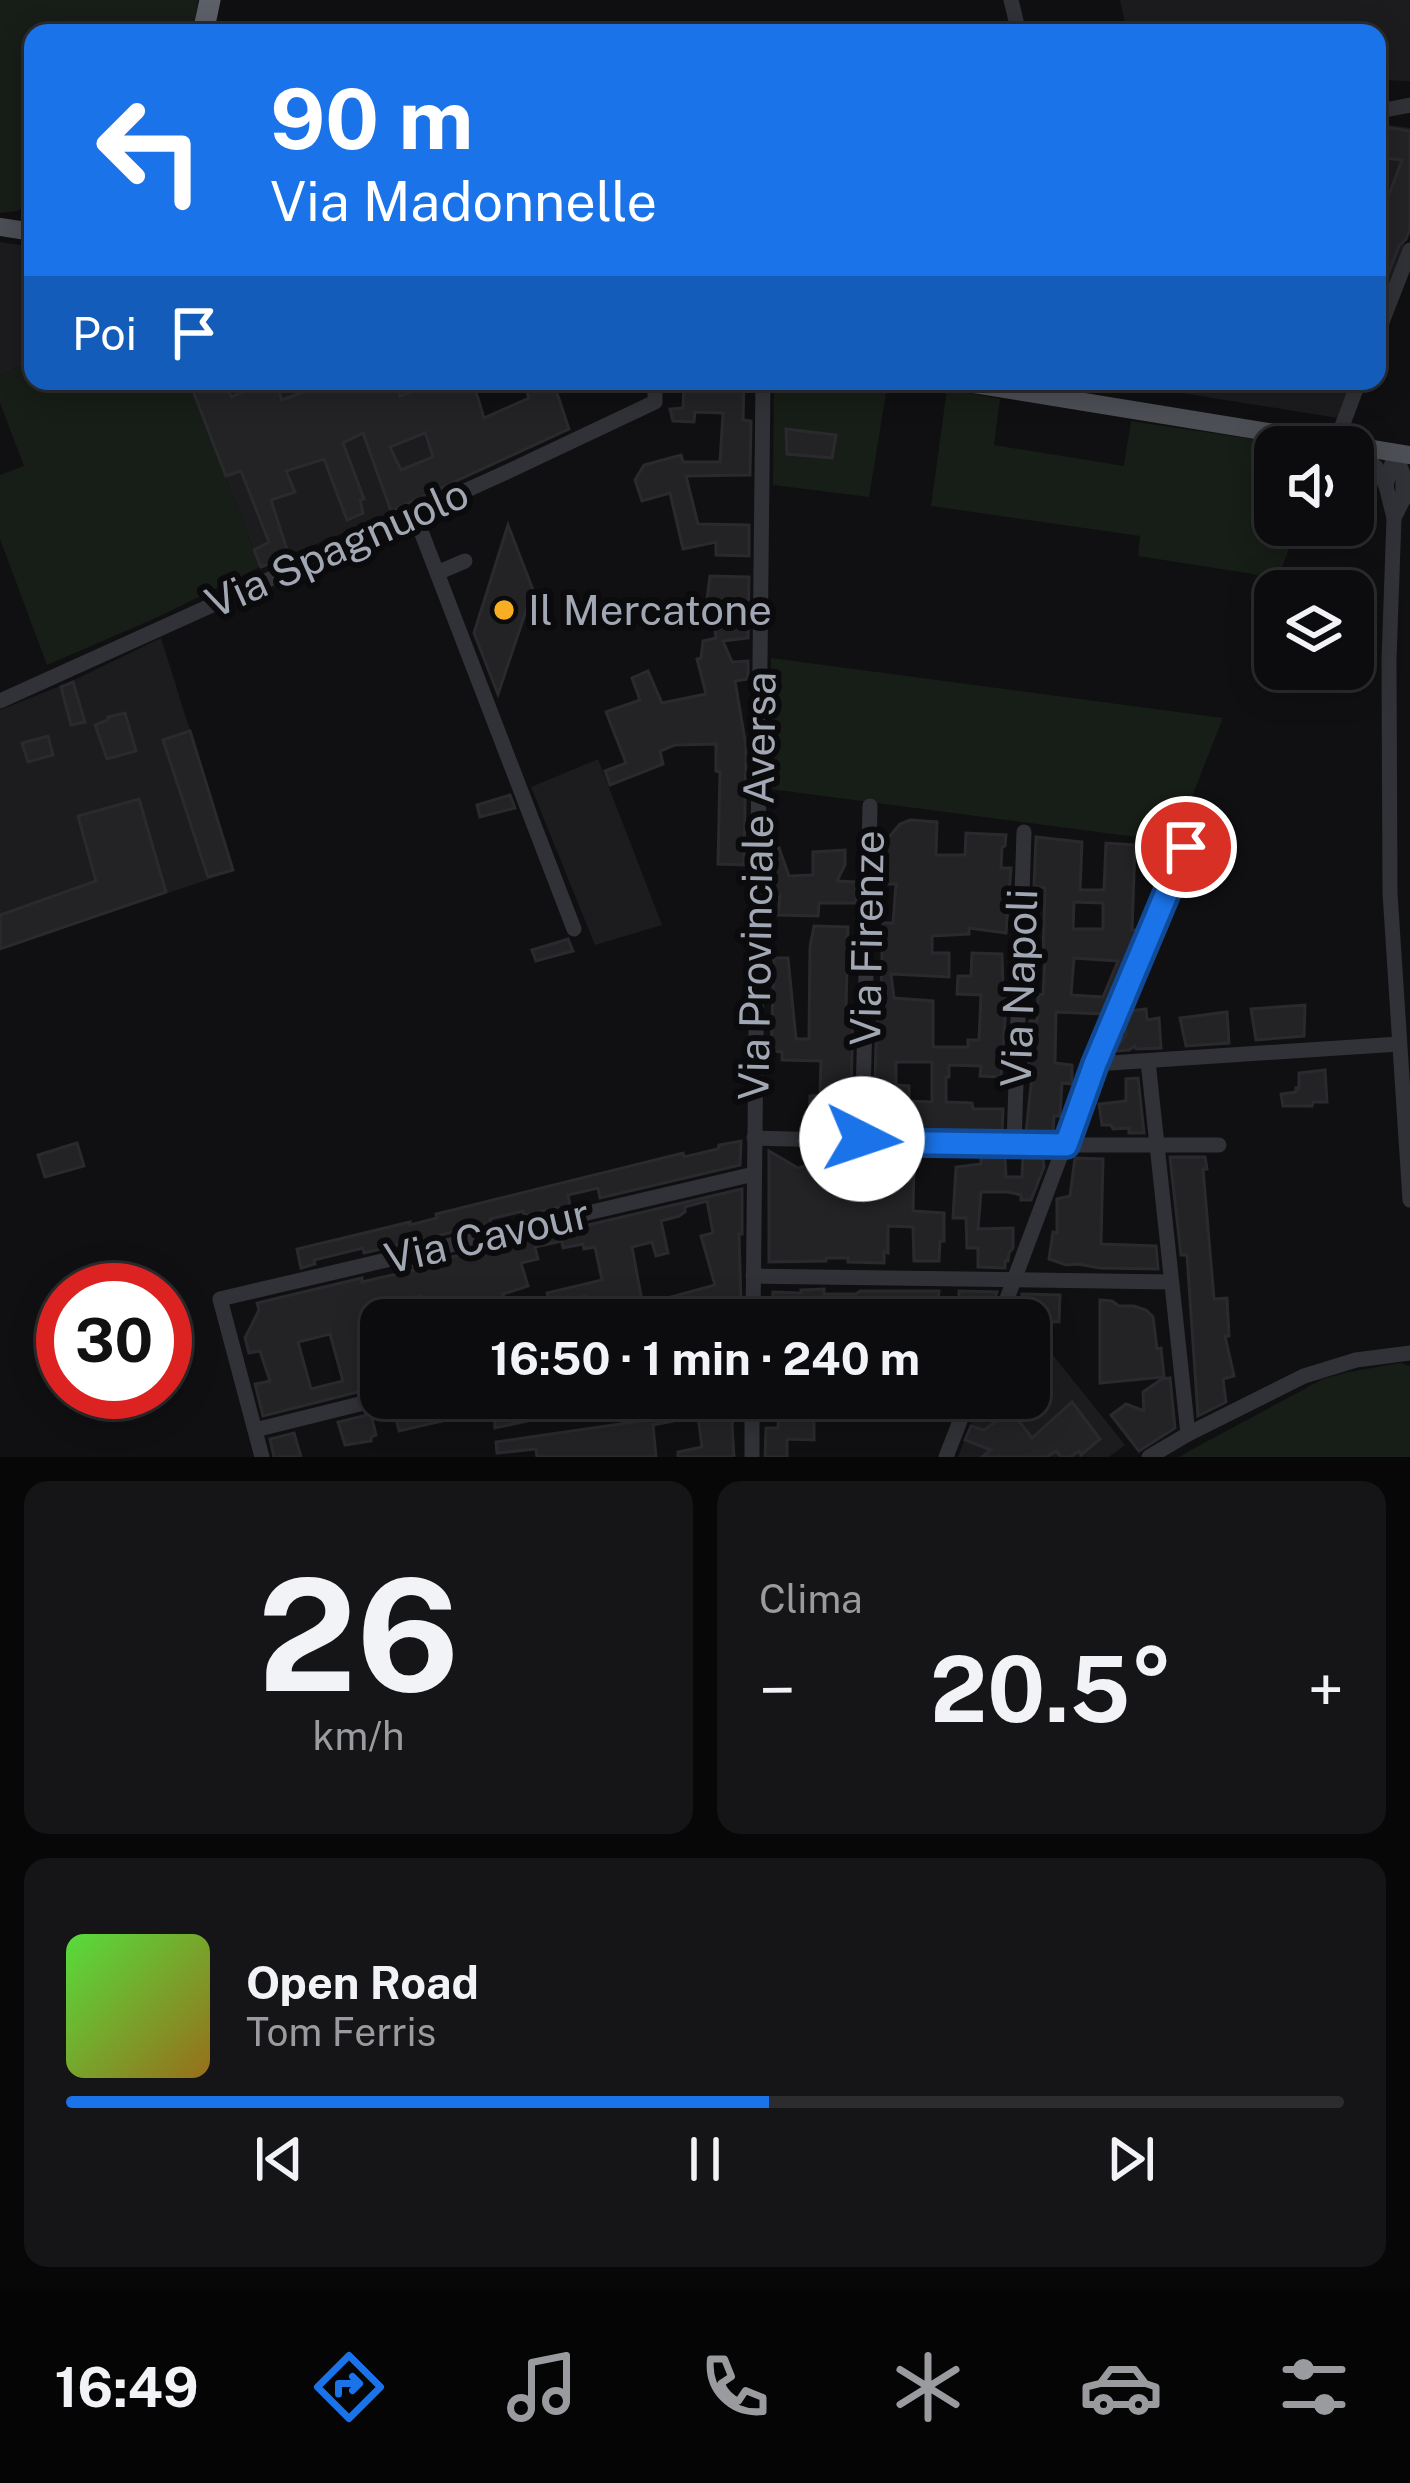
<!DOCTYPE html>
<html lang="it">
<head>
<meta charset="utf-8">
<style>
	:root { --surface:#0c0c0e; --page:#151517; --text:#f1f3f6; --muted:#9a9b9e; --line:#2c2c2e; --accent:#1a73e8 }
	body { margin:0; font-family:"Public Sans",sans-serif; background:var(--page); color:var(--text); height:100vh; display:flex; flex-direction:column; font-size:45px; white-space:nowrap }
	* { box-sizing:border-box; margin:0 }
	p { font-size:39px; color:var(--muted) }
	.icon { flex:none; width:66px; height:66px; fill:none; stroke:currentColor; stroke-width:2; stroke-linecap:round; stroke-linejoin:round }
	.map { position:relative; height:1457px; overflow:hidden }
	.sheet { display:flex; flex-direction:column; gap:24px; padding:24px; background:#070708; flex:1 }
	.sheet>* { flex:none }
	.hud { position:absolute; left:24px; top:24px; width:1362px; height:366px; border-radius:24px; box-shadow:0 6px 30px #0003,0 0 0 3px var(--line); background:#1a73e8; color:#fff; overflow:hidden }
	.tools { position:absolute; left:1254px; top:426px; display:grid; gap:24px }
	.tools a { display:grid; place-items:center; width:120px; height:120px; border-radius:24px; background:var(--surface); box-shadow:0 6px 30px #0003,0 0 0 3px var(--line); font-size:60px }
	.speed { position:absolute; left:36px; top:1263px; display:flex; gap:24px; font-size:60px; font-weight:700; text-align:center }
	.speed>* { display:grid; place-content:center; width:156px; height:156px; border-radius:50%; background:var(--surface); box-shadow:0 6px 30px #0003,0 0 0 3px var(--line); line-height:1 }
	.speed .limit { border:18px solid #d22; background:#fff; color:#111 }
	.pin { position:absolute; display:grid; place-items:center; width:102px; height:102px; color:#fff; margin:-51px; border:6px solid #fff; border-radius:50%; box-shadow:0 3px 12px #0007 }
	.me { position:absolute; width:132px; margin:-66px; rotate:94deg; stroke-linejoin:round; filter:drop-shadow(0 0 9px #0008) }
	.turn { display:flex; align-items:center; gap:42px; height:252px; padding:0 48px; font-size:54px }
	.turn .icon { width:156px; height:156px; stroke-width:2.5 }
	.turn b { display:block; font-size:84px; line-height:102px }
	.then { display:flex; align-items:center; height:114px; padding:0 48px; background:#0003; gap:24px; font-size:45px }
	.big { font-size:90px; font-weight:700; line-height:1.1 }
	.sheet .widget { flex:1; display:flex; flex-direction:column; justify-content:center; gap:18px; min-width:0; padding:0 42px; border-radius:24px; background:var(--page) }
	.sheet .dial { align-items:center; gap:0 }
	.dial b { font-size:156px; line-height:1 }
	.song { display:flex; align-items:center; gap:36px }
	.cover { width:144px; height:144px; border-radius:18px; background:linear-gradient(135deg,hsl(110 70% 55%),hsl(40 70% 35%)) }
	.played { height:12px; border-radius:6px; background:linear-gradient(90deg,var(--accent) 55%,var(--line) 55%) }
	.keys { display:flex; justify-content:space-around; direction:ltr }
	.heat { display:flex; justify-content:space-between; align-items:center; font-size:66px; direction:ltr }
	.sheet .tiles { flex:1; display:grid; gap:24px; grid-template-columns:1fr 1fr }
	.widget:last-child { grid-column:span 2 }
	.trip { position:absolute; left:360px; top:1299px; width:690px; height:120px; border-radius:24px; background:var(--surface); box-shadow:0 6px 30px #0003,0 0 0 3px var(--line); font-weight:700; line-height:120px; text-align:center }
	.dock { display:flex; height:192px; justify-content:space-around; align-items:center; background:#050506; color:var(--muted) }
	.dock .icon { width:84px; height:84px }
	.dock .on { color:var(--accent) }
	.dock b { font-size:54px; color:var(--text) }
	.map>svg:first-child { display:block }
</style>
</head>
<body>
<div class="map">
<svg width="1410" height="1457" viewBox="0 0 1410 1457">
	<rect width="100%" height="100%" fill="#101012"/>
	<g fill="#1c1c1f">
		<path d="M1120 0H1410V81L1377 80V33H1127Z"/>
		<path d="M1377 123 1410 128V229L1377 315Z"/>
		<path d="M0 242 33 247V293L28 296 33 308V361L0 375Z"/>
		<path d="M189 381H404L444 492 260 567Z"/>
		<path d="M1107 381H1352L1338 418Z"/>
		<path d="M161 638 234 871 0 949V710L70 682Z"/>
		<path d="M598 759 662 925 595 945 531 787Z"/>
		<path d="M1029 1325 1125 1445 1109 1457H958L981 1398H1029Z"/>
	</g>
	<g fill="#171d17">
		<path d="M0 0H198L195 24 190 33H33V203L17 211 0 213Z"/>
		<path d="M33 361V381H129L134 391 158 381H189L260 567 158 617 47 665 0 539V475L24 466 0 403V375Z"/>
		<path d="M774 381H888L869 497 773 485Z"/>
		<path d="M947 389 1000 399 994 445 1124 466 1131 421 1306 447H1275V525H1298L1278 578 1138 556 1140 536 931 506Z"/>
		<path d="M771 658 1223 718 1174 842 770 789Z"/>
		<path d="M1400 1363 1410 1366V1457H1178L1323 1379 1349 1372Z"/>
	</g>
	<g fill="#232326" stroke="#2a2a2e" stroke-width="3" fill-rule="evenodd">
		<path d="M1377 126 1410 131V229L1406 239 1399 246 1377 302V227L1402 160 1377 157Z"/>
		<path d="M196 381H225L231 397 254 388 251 381H275L282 400 325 384 324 381H395L400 396 433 384 432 381H489L476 392 484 418 529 398 523 381H553L569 429 391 511 363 433 343 443 364 499 360 500 363 513 347 520 324 459 286 471 295 492 271 500 289 556 261 567 254 550 269 542 241 471 226 476 190 383ZM425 433 433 457 401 470 390 447Z"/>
		<path d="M684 382 744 383 743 420 751 421 750 475 686 476 698 524 749 525V556L716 555V542L683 549 670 493 642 501 635 480 644 465 681 455 683 462H720L723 413 695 412 694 422 673 421 670 409 683 408Z"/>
		<path d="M786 429 836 435 832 458 787 454Z"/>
		<path d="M508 525 533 590 498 694 474 633Z"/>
		<path d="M710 576 749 577 748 638 723 641 732 662 748 661V679L735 681 746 746 744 865 718 864 720 772 716 771V744L675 745 660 751 663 764 610 785 605 771 626 763 606 712 640 700 632 678 648 671 662 703 706 694 697 659 701 658 703 641 716 638 711 599H707Z"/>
		<path d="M73 682 85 722 71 725 61 687Z"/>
		<path d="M125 713 136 751 107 759 95 725 108 720V717Z"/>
		<path d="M190 731 233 870 208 877 163 740Z"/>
		<path d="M48 736 53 755 28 762 22 743Z"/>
		<path d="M510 795 515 808 480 817 477 805Z"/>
		<path d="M139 799 166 892 0 949V915L96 881 78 816Z"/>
		<path d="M910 820 937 822 936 855H965L966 833 1006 835 1005 846 1002 847 1001 868H1011L1006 933 969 928V934L932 936V953H949V977L891 974 894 998 933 1001V1047H968V1040H979L981 995 957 994 958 976H971L972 953 1002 954 1003 991H1007L1001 1077 980 1076 981 1066 949 1065V1077H946V1102L972 1103 973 1109H1003L1002 1133 877 1129 880 1083H875L877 1007 878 992H881L883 923H893L896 884H881L884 852 881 847 900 824ZM896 1062H932V1102L909 1101V1086L896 1085Z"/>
		<path d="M1036 837 1082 842 1080 890H1104L1106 843 1135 845 1132 930H1138L1103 1014 1056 1012 1055 1063 1072 1065V1084L1062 1083 1060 1116H1054L1053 1133H1026L1032 1076H1028L1030 1021H1037L1038 994 1043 995 1045 956 1043 955 1045 888 1034 886ZM1074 902 1103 903V929H1073ZM1074 958 1118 961 1103 997 1071 995Z"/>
		<path d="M779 848 789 876 813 875V852L845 850V865L837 881 856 882V903H819L818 916 778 915 780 896 772 899 770 853Z"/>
		<path d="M814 926 848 927 846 1007H853L851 1095H839V1128L805 1127V1118H809L810 1096 820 1095 821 1061 782 1060V1052L771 1051 774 958H788L796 1039H809L810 947Z"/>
		<path d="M568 939 573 951 536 961 532 950Z"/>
		<path d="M1305 1005 1304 1036 1256 1040 1251 1009Z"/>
		<path d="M1146 1009 1147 1020 1159 1018 1161 1048 1136 1049 1135 1046 1129 1050 1114 1051 1126 1035 1125 1024 1130 1011Z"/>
		<path d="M1227 1012 1229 1043 1186 1046 1180 1018Z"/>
		<path d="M1325 1070 1327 1102H1313L1312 1106H1283L1281 1094 1296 1092V1088H1299V1073Z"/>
		<path d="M1138 1078 1144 1133H1129V1128L1113 1129 1111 1125H1102L1099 1104 1126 1101V1079Z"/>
		<path d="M741 1141 740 1165 600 1198 598 1188 568 1195 570 1205 524 1215 523 1211 490 1219 491 1223 364 1253 363 1248 314 1260 315 1264 301 1268 297 1249 410 1222V1225L437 1218 436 1214 683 1153 684 1157 718 1149 719 1145Z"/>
		<path d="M77 1143 84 1166 45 1177 38 1155Z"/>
		<path d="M769 1151 798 1168 809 1165 816 1158 833 1154 834 1181 856 1182V1167L887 1169V1165H914L913 1211 944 1213V1241H940L939 1261H914L913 1227 888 1226V1253L884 1252V1263L848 1262V1258H826V1261L769 1262Z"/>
		<path d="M1023 1157H1043L1044 1167 1031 1200H1021V1195L1008 1192H981L978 1229 1013 1228V1248L1009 1253 1008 1261H1005V1268L978 1267V1248H967L966 1218H953L956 1167 981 1164V1158H1005L1006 1177H1022Z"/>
		<path d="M1170 1157H1205L1207 1169H1203L1214 1299 1227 1298 1229 1336H1225L1234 1376 1223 1379 1226 1402 1198 1416 1187 1255H1181Z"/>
		<path d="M1075 1158 1103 1159 1101 1244 1156 1246 1158 1269 1100 1268 1078 1264 1066 1265 1049 1259 1053 1232 1057 1233V1199L1070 1196Z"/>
		<path d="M742 1189V1234H739L741 1303 718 1308 711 1313 672 1320 667 1298 715 1285 701 1236 713 1233 707 1201 685 1207V1212L679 1216 661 1221 668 1253 656 1256 652 1242 632 1247 642 1301H645L650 1320H612L607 1300 587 1304 585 1296 562 1302 564 1320H553L547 1293 602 1280 595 1247 584 1249 583 1244 563 1248 562 1241 535 1247 538 1259 521 1263 528 1286 503 1294 509 1320H491L490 1317 457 1320 453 1306 424 1311 421 1296 399 1301 400 1305 368 1310 373 1333 381 1331V1386L263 1416 255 1384 270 1381 260 1351 249 1353 245 1338 259 1310 257 1303 362 1278V1282L414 1270 413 1266ZM330 1334 343 1381 311 1389 298 1342Z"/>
		<path d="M824 1289V1294H856L860 1291H939L936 1320H772L773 1292 801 1293V1290Z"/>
		<path d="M959 1291 997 1292 987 1320H968L969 1314H959Z"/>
		<path d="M1022 1294 1060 1295 1059 1322 1034 1321 1022 1307Z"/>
		<path d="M1100 1300 1112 1301 1119 1306H1134L1146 1310 1153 1317 1157 1349 1161 1348 1164 1377 1100 1383Z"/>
		<path d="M1170 1378 1175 1428 1139 1451 1111 1415 1126 1404 1144 1411 1143 1392 1162 1379Z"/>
		<path d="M412 1398H606L607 1403 495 1428 494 1409 399 1431 393 1406 395 1402Z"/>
		<path d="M639 1398H736L732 1425 734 1457H678V1452L702 1447 698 1416 653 1425 656 1457H537L536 1449 497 1453 496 1442 641 1421Z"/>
		<path d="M779 1398H822L821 1420H814V1440L787 1439V1457H765L766 1428H778Z"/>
		<path d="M1072 1402 1100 1439 1081 1455 1079 1451 1070 1457H1061L1056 1451 1047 1457H982L991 1450 965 1440 971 1426 984 1430 1011 1411 1032 1438Z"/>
		<path d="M371 1414 376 1435 371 1437V1441L345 1445 338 1422Z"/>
		<path d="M294 1433 301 1457H274L270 1439Z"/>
	</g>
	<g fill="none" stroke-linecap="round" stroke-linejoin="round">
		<g stroke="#313237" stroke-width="15">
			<path d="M1011 0 1019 33"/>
			<path d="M1377 107 1390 109 1410 105"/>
			<path d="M1377 335 1410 250"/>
			<path d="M1336 442 1359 381"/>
			<path d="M1355 446 1377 468 1386 486"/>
			<path d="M1403 500V474L1395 452 1386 486 1394 518 1403 500 1410 494"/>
			<path d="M414 513 574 929"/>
			<path d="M1394 518 1389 659 1390 893 1410 1200"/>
			<path d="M437 573 465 561"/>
			<path d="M0 701 509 471 655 402V381"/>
			<path d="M1148 1061 1188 1434"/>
			<path d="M1095 1064 1399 1044"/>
			<path d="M754 1138 1014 1145H1219"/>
			<path d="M862 1142 870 806"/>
			<path d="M1014 1145 1024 832"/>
			<path d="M753 1276 1171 1282"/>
			<path d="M721 1320 753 1313"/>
			<path d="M753 1320 763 381"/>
			<path d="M999 1320 1095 1064 1186 847"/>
			<path d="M255 1430 384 1398"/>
			<path d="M262 1457 220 1299 754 1174"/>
			<path d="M752 1457V1398"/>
			<path d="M946 1457 969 1398"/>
			<path d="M1149 1457 1188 1434 1304 1376 1356 1360 1410 1353"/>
		</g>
		<g stroke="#4d4f56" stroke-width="18">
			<path d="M0 227 33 232"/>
			<path d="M955 381 1410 455"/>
		</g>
		<path stroke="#5d6068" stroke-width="21" d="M203 33 210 0"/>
	</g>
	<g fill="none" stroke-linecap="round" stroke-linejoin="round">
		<g stroke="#114b97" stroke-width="30">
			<path id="route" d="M862 1139V1142L1066 1145 1095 1064 1186 847"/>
		</g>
		<use href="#route" stroke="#1a73e8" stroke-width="21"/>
	</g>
	<circle fill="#f7ae23" stroke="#0b0b0d" stroke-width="4.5" cx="504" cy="610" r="12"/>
	<g text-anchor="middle" stroke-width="12" stroke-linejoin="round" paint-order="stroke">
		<g font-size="42" fill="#a1a7b3" stroke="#0b0b0d">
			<text transform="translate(337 548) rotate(-24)" y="15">Via Spagnuolo</text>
			<text transform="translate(757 886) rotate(-89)" y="15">Via Provinciale Aversa</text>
			<text transform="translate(867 938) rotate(-89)" y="15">Via Firenze</text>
			<text transform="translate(1019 988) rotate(-88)" y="15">Via Napoli</text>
			<text transform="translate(487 1236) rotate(-13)" y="15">Via Cavour</text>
		</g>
		<g font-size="42" fill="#a1a7b3" stroke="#0b0b0d" text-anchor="start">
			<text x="528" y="625">Il Mercatone</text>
		</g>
	</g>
</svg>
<div class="tools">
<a><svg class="icon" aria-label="sound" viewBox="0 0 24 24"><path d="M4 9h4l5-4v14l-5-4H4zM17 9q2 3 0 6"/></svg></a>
<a><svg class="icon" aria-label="layers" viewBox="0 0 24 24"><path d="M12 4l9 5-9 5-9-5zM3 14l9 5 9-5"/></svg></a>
</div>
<div class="speed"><div class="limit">30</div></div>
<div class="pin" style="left:1186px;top:847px;background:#d93025"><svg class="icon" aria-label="arrive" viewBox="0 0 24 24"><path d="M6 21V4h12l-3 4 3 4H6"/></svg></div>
<svg class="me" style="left:862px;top:1139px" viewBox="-20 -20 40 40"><circle r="19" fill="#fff"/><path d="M0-13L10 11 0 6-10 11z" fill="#1a73e8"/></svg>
<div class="trip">16:50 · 1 min · 240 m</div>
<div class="hud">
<div class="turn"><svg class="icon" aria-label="left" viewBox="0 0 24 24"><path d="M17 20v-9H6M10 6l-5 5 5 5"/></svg><div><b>90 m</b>Via Madonnelle</div></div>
<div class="then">Poi<svg class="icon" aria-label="arrive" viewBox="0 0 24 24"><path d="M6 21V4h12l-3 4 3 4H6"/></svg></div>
</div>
</div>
<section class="sheet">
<div class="tiles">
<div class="widget dial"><b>26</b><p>km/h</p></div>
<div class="widget"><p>Clima</p>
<div class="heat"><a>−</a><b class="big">20.5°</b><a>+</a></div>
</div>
<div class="widget">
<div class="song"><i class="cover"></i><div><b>Open Road</b><p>Tom Ferris</p></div></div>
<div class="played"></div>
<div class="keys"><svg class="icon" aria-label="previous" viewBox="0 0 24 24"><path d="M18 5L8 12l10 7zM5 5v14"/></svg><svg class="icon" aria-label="pause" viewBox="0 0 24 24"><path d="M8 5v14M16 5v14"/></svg><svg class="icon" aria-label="next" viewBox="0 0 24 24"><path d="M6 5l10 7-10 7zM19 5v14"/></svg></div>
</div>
</div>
</section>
<nav class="dock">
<b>16:49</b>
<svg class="icon on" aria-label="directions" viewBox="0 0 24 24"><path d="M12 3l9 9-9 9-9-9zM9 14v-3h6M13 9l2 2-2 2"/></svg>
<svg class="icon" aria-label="music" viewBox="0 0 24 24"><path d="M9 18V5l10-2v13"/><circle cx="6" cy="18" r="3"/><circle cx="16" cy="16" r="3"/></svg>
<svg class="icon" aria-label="phone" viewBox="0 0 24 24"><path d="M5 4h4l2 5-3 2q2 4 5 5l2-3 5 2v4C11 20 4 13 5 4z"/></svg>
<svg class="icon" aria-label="climate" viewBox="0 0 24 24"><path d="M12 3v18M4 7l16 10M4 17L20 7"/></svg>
<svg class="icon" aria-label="car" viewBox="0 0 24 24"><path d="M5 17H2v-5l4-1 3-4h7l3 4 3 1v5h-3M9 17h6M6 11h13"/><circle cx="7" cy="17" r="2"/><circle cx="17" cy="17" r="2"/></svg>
<svg class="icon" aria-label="filters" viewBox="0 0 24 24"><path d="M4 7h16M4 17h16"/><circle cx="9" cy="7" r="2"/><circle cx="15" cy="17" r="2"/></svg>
</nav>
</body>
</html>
